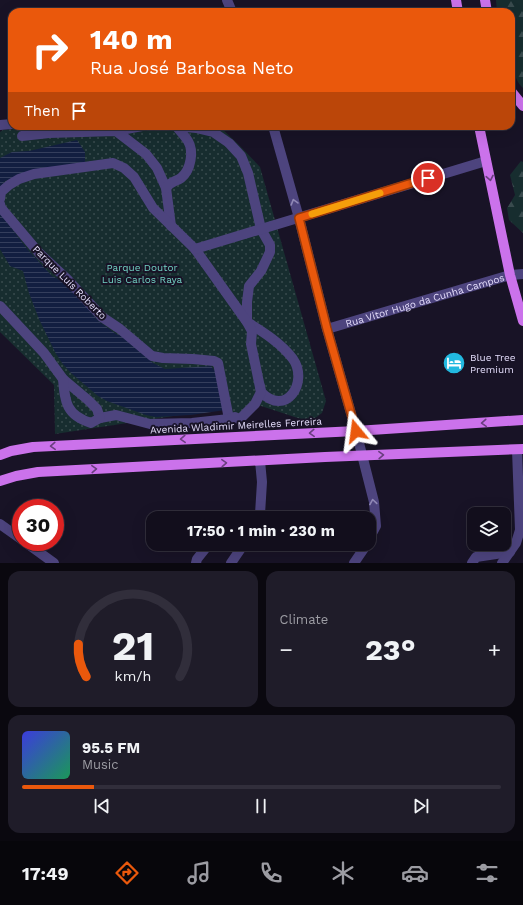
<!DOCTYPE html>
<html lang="en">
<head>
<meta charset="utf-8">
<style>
	:root { --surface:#120e1c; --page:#1f1c29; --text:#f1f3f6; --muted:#9c9ca3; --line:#312e3b; --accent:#ea580c }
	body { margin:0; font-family:"Work Sans",sans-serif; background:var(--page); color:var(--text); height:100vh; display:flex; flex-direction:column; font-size:15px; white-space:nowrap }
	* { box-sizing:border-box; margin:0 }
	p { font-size:13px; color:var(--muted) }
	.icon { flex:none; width:22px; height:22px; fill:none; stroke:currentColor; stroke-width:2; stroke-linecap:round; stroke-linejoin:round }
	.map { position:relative; height:563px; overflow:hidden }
	.sheet { display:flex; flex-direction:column; gap:8px; padding:8px; background:#0a080f; flex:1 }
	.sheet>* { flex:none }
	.banner { position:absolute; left:8px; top:8px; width:507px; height:122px; border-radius:12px; box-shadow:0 4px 16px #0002,0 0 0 1px var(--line); background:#ea580c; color:#fff; overflow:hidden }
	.tools { position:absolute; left:467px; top:507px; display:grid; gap:8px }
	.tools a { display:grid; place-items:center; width:44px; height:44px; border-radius:8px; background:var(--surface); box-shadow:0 4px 16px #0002,0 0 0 1px var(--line); font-size:20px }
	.speed { position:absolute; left:12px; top:499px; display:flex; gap:8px; font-size:20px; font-weight:700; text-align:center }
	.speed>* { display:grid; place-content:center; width:52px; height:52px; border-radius:50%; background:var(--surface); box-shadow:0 4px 16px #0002,0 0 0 1px var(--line); line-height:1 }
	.speed .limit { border:6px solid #d22; background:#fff; color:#111 }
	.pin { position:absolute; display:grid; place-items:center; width:34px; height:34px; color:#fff; margin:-17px; border:2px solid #fff; border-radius:50%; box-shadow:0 1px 4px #0007 }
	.me { position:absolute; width:44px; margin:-22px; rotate:344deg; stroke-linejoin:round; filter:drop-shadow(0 0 3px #0008) }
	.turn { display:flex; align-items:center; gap:14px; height:84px; padding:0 16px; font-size:18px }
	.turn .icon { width:52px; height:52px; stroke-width:2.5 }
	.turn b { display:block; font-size:28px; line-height:34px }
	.then { display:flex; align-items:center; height:38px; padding:0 16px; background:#0003; gap:8px; font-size:15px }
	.big { font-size:30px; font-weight:700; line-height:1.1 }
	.sheet .card { flex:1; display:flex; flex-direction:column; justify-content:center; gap:6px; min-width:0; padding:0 14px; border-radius:12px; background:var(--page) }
	.sheet .dial { align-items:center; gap:0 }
	.dial svg { height:104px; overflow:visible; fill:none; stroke:var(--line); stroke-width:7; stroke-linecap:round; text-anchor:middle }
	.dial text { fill:var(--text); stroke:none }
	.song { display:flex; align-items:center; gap:12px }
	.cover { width:48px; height:48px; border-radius:6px; background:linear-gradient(135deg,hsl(240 70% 55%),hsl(150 70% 35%)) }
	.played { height:4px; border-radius:2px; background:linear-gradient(90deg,var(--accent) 15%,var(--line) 15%) }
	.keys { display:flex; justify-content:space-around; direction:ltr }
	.heat { display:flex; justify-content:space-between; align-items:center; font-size:22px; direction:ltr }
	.sheet .tiles { flex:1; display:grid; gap:8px; grid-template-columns:1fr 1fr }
	.card:last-child { grid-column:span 2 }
	.trip { position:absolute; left:146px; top:511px; width:230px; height:40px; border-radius:12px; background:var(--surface); box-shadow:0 4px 16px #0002,0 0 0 1px var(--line); font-weight:700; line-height:40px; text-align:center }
	.tab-bar { display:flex; height:64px; justify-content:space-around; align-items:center; background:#07060b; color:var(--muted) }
	.tab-bar .icon { width:28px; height:28px }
	.tab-bar .active { color:var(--accent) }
	.tab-bar b { font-size:18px; color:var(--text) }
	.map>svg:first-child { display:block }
</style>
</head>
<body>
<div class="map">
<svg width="523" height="563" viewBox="0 0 523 563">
	<defs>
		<pattern id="grass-dots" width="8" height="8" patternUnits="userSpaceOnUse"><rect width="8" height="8" fill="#172d2f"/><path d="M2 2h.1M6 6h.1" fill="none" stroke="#394b4e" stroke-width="1.8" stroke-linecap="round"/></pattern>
		<pattern id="forest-firs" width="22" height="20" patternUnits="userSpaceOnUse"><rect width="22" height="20" fill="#172d2f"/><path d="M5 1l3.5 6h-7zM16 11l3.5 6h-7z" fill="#394b4e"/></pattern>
		<pattern id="water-rules" width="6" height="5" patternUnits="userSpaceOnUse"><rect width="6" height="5" fill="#121e40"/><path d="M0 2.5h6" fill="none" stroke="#343e5c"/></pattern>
	</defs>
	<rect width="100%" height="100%" fill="#181326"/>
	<path fill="url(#grass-dots)" d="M44 126H219L239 145 260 167 326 401 322 413 310 422 255 404 229 419 226 408 55 434 54 385 0 332V132L3 130Z"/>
	<g fill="url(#forest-firs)">
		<path d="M496 0H523V88C507 74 511 31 511 12H497Z"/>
		<path d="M521 161 523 162V233L509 220 507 208 515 195 510 175Z"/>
	</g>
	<g fill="url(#water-rules)">
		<path d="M77 140 85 152V165L21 175 5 181 0 187V158L12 152 29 151Z"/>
		<path d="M0 213 28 250 52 276 67 284 97 320 116 334 122 336 153 363 165 369 211 366 217 374 225 410 191 415 156 417 146 415 107 401 98 396 71 373 62 363 55 352 39 319 29 293 23 271 10 266 0 249Z"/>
	</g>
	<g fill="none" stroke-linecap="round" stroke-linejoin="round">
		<g stroke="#4d447e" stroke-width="10">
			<path d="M227 0 232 12"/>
			<path d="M0 125 12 124"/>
			<path d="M273 126 299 218 327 329 356 431 374 502 376 526 369 539"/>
			<path d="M116 131 142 126H176L196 128 213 132 229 143 241 156 248 173 261 229 270 245V252L261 271 249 286 247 302V322C263 332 281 343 293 359 309 382 286 418 261 392L260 386"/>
			<path d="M22 136 49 133 116 131 146 154 157 168 166 188 171 226"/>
			<path d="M166 188C171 181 175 182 181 178 191 170 194 151 188 141 185 136 180 131 176 126"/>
			<path d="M0 199 1 192 9 185 19 179 34 174 113 163 124 168 134 177 153 208 195 249 247 322 252 331 251 344 261 392 255 404 241 418 229 419 218 363 214 361 193 359 163 358 152 356 120 329 102 317 67 279 39 253 1 208 0 204"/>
			<path d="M195 249 486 161"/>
			<path d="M0 306 44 353 63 379 88 400 97 409 100 418 116 415 150 424 192 423 229 419 235 417"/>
			<path id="s1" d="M327 329 510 275 523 274"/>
			<path d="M63 379C65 402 66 415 91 423L100 418"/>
			<path d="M258 518 260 514 262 482 260 461"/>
			<path d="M0 524 21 539"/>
			<path d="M25 542 54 563"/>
			<path d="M196 563 197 559 209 544"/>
			<path d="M231 563 244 544"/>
			<path d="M354 563 367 544"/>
			<path d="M472 563 476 557 510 552"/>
			<path d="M502 563 516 543 520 530 517 450"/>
		</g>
		<g stroke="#cb72eb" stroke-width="10">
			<path d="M456 0 458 12"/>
			<path d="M485 0 487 12"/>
			<path d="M511 91 523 106"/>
			<path d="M479 126 510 275 523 321"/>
			<path d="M0 455 11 451 33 447 356 431 523 420"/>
			<path d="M0 481 16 476 38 472 325 457 523 449"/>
		</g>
	</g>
	<defs><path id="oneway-chevron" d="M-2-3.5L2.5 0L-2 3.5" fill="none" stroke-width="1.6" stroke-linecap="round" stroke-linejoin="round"/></defs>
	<g stroke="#693e7f">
		<use href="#oneway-chevron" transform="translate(490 178) rotate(79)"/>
		<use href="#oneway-chevron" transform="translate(484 423) rotate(176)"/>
		<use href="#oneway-chevron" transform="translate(312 433) rotate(177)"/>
		<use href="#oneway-chevron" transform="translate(183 439) rotate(177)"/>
		<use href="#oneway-chevron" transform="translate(53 446) rotate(177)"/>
		<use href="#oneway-chevron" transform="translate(381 455) rotate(-2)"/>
		<use href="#oneway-chevron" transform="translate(224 463) rotate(-3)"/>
		<use href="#oneway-chevron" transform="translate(94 469) rotate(-3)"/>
	</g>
	<g stroke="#9088b6">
		<use href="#oneway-chevron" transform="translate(294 202) rotate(-106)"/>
		<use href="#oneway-chevron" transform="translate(373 502) rotate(-99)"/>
	</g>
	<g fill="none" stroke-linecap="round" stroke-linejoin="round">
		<g stroke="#983908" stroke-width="10">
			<path id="route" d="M356 431 327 329 299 218 428 178"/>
		</g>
		<use href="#route" stroke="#ea580c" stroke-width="7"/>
		<path stroke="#f59e0b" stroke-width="7" d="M312 214 380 193"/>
	</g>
	<defs>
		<g id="hotel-disc" transform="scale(1.15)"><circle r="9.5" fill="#22b9e0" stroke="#181326"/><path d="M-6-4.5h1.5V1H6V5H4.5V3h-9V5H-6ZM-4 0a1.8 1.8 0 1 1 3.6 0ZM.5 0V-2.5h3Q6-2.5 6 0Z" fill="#fff"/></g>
	</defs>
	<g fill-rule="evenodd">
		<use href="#hotel-disc" x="454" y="363"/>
	</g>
	<g text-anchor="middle" stroke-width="4" stroke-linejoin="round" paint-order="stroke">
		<g font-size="10" fill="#72d1c3" stroke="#181326">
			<text x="142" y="271">Parque Doutor<tspan x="142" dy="12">Luis Carlos Raya</tspan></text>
		</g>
		<g font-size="10" fill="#e3dcfa" stroke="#181326">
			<text transform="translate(70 282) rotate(45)" y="4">Parque Luis Roberto</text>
			<text dy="4" stroke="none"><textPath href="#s1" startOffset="102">Rua Vitor Hugo da Cunha Campos</textPath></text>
			<text transform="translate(236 425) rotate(-3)" y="4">Avenida Wladimir Meirelles Ferreira</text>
		</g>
		<g font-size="10" fill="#e3dcfa" stroke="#181326" text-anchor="start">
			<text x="470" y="361">Blue Tree<tspan x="470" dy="12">Premium</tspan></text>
		</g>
	</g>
</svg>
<div class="tools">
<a><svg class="icon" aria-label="layers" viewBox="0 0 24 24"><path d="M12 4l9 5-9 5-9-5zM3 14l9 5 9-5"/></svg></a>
</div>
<div class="speed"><div class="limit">30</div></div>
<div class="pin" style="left:428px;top:178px;background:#d93025"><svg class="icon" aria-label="arrive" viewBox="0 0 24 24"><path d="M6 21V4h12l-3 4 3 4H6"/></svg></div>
<svg class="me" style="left:356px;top:431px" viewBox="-20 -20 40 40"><path d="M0-17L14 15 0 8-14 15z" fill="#ea580c" stroke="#fff" stroke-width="4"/></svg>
<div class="trip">17:50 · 1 min · 230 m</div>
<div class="banner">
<div class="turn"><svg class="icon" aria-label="right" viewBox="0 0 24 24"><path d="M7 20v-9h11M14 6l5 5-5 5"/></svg><div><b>140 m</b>Rua José Barbosa Neto</div></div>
<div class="then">Then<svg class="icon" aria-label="arrive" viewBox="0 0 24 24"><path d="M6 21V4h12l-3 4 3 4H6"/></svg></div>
</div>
</div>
<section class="sheet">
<div class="tiles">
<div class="card dial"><svg viewBox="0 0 100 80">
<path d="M14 69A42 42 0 1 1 86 69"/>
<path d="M14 69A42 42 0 0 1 8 44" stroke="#ea580c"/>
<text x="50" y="56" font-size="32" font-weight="700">21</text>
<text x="50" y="72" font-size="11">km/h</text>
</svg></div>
<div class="card"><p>Climate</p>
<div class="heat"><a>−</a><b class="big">23°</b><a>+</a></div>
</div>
<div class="card">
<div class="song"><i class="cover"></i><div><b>95.5 FM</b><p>Music</p></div></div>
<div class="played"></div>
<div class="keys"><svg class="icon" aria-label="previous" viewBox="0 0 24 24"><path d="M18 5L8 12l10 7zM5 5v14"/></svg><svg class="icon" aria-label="pause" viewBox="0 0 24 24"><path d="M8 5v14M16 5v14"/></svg><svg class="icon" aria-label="next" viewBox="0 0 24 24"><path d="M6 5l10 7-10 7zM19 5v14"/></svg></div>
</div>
</div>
</section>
<nav class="tab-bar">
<b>17:49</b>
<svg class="icon active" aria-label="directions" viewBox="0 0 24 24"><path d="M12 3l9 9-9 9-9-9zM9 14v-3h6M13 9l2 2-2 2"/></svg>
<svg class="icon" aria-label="music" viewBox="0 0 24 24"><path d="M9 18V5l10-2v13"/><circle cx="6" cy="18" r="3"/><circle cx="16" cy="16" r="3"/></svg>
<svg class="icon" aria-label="phone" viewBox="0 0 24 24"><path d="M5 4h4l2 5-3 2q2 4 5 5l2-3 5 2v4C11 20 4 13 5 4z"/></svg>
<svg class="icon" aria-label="climate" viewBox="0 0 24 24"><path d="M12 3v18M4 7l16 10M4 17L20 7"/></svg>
<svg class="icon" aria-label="car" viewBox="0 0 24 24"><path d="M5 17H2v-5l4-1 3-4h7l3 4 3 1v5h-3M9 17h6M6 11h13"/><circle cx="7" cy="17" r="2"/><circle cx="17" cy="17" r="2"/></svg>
<svg class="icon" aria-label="filters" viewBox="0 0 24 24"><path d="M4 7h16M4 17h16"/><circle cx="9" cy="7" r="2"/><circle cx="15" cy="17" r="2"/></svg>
</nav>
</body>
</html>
